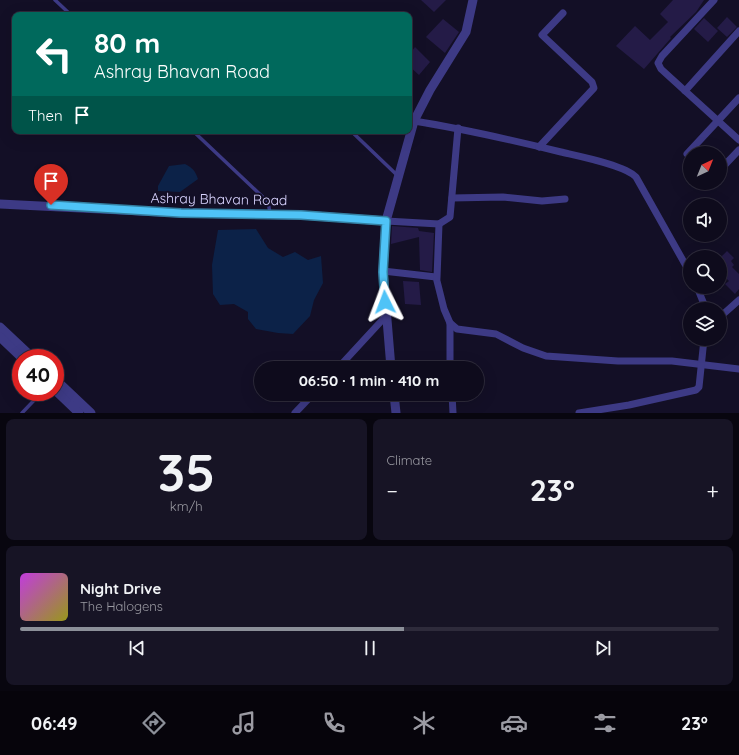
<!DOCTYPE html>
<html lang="en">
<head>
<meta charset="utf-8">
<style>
	:root { --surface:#0e0b1c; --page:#171425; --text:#f1f3f6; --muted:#9b9ba3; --line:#2e2b3b; --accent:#8c9099 }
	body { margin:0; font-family:Quicksand,sans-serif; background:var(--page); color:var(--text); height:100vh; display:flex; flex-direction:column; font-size:15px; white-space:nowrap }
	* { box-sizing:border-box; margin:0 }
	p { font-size:13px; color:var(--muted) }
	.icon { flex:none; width:22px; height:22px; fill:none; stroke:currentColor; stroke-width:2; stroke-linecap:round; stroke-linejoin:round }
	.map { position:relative; height:413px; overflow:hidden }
	.details { display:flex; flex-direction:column; gap:6px; padding:6px; background:#08060f; flex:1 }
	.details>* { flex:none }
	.banner { position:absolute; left:12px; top:12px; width:400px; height:122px; border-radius:8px; box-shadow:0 4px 16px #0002,0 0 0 1px var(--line); background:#00695c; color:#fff; overflow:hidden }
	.needle { width:26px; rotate:43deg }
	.controls { position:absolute; left:683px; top:146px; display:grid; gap:8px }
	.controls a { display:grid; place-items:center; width:44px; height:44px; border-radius:50%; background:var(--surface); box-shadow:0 4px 16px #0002,0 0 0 1px var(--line); font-size:20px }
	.speed { position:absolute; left:12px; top:349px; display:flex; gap:8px; font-size:20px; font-weight:700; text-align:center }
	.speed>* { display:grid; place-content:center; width:52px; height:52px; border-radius:50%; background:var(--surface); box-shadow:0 4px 16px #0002,0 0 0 1px var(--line); line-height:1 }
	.speed .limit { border:6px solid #d22; background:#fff; color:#111 }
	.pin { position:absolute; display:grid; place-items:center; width:34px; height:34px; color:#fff; margin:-41px -17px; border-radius:50% 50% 50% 0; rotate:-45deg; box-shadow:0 0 4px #0007 }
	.pin .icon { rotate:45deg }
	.me { position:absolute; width:44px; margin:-22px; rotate:357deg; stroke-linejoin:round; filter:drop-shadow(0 0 3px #0008) }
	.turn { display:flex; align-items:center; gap:14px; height:84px; padding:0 16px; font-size:18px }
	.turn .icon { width:52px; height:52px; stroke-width:2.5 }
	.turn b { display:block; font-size:28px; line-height:34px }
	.then { display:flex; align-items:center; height:38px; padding:0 16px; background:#0003; gap:8px; font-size:15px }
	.big { font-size:30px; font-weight:700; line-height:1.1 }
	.details .card { flex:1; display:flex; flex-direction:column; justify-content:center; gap:6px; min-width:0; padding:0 14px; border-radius:8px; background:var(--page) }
	.details .dial { align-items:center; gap:0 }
	.dial b { font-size:52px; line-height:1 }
	.song { display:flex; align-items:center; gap:12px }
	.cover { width:48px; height:48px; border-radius:6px; background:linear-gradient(135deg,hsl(290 70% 55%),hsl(60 70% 35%)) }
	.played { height:4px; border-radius:2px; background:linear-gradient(90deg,var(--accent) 55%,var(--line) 55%) }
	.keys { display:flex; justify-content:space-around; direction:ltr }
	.heat { display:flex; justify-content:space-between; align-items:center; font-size:22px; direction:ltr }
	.details .tiles { flex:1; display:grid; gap:6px; grid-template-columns:1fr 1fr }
	.card:last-child { grid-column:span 2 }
	.trip { position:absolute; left:254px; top:361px; width:230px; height:40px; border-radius:20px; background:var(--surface); box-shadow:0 4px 16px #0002,0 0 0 1px var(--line); font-weight:700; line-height:40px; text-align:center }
	.menu { display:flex; height:64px; justify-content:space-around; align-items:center; background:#06040b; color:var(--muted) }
	.menu .icon { width:28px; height:28px }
	.menu .active { color:var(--accent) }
	.menu b { font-size:18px; color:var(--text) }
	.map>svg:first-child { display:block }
</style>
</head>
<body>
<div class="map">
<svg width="739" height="413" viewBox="0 0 739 413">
	<rect width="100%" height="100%" fill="#130f26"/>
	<g fill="#0c2248">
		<path d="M185 164C193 168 195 171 198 179L180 192 158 191V186L169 166Z"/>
		<path d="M256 229 268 248 283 257 295 252 308 260 321 256 323 283 314 300 310 316 293 334 278 333 256 329 248 319V312L234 304 220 305 213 294 212 265 218 230Z"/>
	</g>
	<g fill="#241b47">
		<path d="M421 0H446L434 12Z"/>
		<path d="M673 0H704L696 12 670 37 671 38 644 69 616 46 635 26 650 40 668 22 660 14Z"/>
		<path d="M727 17 737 27 727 37 717 28Z"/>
		<path d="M704 18 718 31 708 42 694 29Z"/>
		<path d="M443 19 459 32 445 53 426 37Z"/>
		<path d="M415 47 430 62 419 75 409 66V55Z"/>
		<path d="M392 226 418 228 419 231 434 233 432 272 420 270 419 237 391 244Z"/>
		<path d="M727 251 734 258 731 261 734 265 732 267 739 274V289L735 294 725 284 729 281 720 272V258Z"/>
		<path d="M403 281 419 282 421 305 405 304Z"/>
	</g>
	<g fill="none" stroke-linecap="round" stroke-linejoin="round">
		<g stroke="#3d3a85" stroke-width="3.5">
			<path d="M55 0 71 15"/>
			<path d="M193 131 268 202 270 213"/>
			<path d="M351 131 398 176"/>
			<path d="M22 413 42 392"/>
		</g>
		<g stroke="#3d3a85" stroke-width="7">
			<path d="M714 0 662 56 658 63 661 69 739 140"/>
			<path d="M685 91 739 31"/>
			<path d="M414 121C464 129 512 140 561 152 578 156 625 165 636 177L690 273"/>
			<path d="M539 147 594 88 592 82 542 35 563 13"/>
			<path d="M687 154 739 98"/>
			<path d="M720 170 739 150"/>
			<path d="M452 198 503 197 542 201 565 199"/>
			<path d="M386 221 439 224 450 217 458 128"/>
			<path d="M383 271 436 277 444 309 450 323 457 329 496 334 523 348 546 356 618 361H672L739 369"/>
			<path d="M437 278 439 224"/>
			<path d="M697 287 706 309"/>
			<path d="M720 317 739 300"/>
			<path d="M450 323V368"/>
			<path d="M338 368 385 317"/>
			<path d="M452 394 453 413"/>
			<path d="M295 413 313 394"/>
			<path d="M579 413 629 405 696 390 699 387 704 339"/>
		</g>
		<g stroke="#3d3a85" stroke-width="9">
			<path d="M0 204 181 213 301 215 386 221"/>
			<path d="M0 327 33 358"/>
			<path d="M0 337 22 358"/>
			<path d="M391 368 383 271 386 221 414 121 430 90 466 32 473 0"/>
			<path d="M55 379 91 413"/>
			<path d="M55 390 79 413"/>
			<path d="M394 394 396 413"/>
		</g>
	</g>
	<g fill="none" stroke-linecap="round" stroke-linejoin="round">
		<g stroke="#337fa1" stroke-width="10">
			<path id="route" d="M51 205 181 213 301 215 386 221 383 272 385 302"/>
		</g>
		<use href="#route" stroke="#4fc3f7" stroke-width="7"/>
	</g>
	<g text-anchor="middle" stroke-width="4" stroke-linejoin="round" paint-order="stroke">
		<g font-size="14" fill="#d9d4ff" stroke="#130f26">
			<text transform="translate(219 199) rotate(1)" y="5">Ashray Bhavan Road</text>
		</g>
	</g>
</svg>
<div class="controls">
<a><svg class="needle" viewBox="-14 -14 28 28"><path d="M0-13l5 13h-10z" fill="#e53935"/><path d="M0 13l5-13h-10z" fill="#9b9ba3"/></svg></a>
<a><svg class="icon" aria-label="sound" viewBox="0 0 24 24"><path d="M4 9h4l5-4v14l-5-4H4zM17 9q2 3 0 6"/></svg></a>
<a><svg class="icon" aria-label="search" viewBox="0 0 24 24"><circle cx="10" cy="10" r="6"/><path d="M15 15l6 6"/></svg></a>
<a><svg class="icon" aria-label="layers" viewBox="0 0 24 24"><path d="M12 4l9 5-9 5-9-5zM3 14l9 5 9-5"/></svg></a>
</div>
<div class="speed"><div class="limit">40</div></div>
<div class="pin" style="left:51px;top:205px;background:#d93025"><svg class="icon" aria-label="arrive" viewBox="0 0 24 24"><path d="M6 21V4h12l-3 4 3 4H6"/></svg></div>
<svg class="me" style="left:385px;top:302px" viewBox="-20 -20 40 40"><path d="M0-17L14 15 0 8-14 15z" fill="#4fc3f7" stroke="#fff" stroke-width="4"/></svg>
<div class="trip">06:50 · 1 min · 410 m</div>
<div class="banner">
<div class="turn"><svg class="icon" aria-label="left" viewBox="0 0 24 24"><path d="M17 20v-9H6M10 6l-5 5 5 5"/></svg><div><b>80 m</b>Ashray Bhavan Road</div></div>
<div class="then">Then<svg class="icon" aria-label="arrive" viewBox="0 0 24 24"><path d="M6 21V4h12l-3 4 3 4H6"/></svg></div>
</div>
</div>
<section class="details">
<div class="tiles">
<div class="card dial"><b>35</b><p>km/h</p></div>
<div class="card"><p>Climate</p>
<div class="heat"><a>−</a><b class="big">23°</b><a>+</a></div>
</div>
<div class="card">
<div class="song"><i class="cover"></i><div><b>Night Drive</b><p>The Halogens</p></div></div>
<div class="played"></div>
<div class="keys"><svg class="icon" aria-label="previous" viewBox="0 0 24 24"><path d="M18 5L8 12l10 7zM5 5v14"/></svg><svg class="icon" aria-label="pause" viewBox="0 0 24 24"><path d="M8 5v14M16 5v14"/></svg><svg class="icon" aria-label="next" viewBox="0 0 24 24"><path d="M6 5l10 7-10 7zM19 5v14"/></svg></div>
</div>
</div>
</section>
<nav class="menu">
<b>06:49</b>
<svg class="icon active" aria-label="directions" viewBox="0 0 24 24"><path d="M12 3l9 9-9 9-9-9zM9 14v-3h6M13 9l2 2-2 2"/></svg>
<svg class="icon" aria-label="music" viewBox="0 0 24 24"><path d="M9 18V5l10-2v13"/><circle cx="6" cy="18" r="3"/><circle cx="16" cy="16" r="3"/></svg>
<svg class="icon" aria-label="phone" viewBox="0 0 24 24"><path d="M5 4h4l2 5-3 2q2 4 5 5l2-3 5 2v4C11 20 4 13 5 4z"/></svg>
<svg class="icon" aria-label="climate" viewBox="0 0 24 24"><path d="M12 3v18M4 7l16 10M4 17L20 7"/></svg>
<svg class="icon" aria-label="car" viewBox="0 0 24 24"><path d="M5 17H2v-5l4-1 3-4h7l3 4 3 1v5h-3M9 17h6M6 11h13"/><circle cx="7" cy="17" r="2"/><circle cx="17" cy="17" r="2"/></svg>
<svg class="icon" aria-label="filters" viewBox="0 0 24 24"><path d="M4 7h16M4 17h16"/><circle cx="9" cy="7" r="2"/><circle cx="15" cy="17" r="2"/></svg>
<b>23°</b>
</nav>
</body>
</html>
